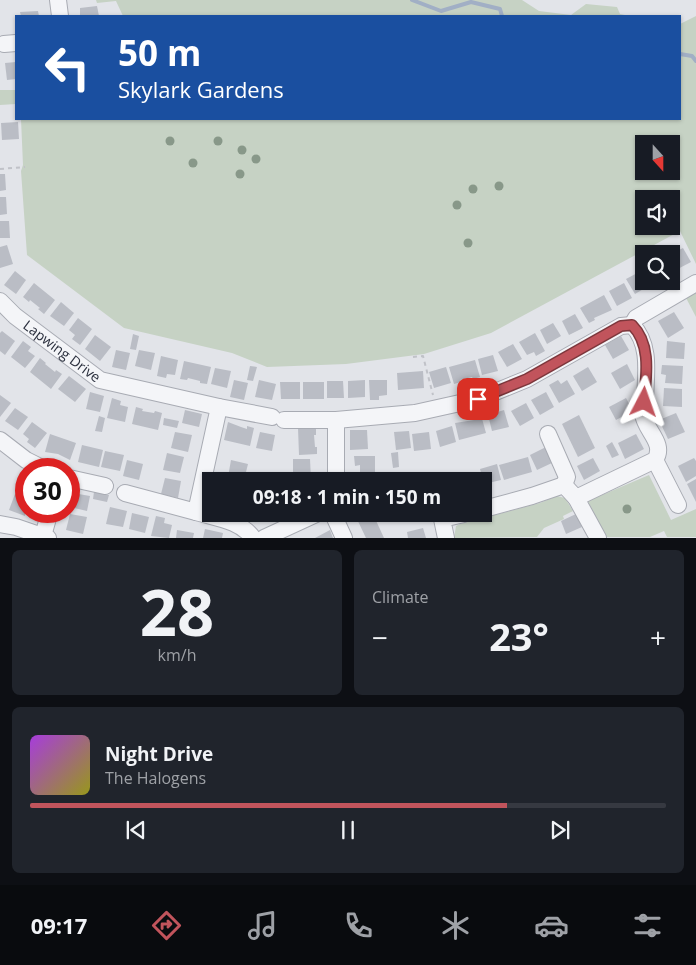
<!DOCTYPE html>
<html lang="en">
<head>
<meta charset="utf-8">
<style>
	:root { --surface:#171b24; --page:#20242c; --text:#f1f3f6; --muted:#9ea1a6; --line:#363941; --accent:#c1545c }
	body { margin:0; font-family:"Open Sans",sans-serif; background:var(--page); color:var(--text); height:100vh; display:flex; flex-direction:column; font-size:19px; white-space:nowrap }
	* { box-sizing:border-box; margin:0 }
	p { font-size:16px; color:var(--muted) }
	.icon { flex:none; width:28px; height:28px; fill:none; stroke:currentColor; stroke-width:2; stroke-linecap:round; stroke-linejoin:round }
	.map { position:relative; height:538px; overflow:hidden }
	.sheet { display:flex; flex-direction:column; gap:12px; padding:12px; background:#0d0f14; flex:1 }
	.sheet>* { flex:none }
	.hud { position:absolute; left:15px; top:15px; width:666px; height:105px; border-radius:0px; box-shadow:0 1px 4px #0004; background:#1a4fa0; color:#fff; overflow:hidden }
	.needle { width:32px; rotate:159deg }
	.fabs { position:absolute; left:635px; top:135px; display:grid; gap:10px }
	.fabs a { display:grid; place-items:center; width:45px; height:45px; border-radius:0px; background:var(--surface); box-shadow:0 1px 4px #0004; font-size:25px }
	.speed { position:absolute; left:15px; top:458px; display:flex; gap:10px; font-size:25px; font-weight:700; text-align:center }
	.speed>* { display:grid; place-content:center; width:65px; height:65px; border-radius:50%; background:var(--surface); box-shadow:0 1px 4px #0004; line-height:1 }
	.speed .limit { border:8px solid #d22; background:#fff; color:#111 }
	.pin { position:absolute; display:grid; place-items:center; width:42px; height:42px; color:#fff; margin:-21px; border-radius:10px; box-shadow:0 2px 8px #0006 }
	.me { position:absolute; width:55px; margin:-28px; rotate:4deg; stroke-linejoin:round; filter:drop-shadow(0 0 4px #0008) }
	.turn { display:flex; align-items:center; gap:18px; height:105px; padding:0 20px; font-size:22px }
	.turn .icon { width:65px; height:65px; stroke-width:2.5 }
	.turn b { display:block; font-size:35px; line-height:42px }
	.big { font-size:38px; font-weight:700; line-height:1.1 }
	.sheet .tile { flex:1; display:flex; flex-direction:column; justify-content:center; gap:8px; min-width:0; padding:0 18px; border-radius:8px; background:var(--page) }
	.sheet .dial { align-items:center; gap:0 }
	.dial b { font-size:65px; line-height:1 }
	.song { display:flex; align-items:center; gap:15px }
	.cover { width:60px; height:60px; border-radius:8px; background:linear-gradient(135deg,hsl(280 70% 55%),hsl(60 70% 35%)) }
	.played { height:5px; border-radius:2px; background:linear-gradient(90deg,var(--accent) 75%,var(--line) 75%) }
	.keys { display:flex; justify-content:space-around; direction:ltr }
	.heat { display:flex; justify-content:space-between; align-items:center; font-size:28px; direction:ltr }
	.sheet .tiles { flex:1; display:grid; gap:12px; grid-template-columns:1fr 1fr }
	.tile:last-child { grid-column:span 2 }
	.trip { position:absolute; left:202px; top:472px; width:290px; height:50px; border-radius:0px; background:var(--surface); box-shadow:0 1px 4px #0004; font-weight:700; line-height:50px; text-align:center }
	.tab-bar { display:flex; height:80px; justify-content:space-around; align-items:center; background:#090b0e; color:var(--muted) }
	.tab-bar .icon { width:35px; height:35px }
	.tab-bar .current { color:var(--accent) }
	.tab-bar b { font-size:22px; color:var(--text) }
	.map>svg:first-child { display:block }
</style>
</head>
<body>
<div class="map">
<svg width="696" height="538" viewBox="0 0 696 538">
	<rect width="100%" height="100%" fill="#e2e4e9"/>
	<g fill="#c6d2c4" fill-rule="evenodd">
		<path d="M96 0H522L539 11 571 15 586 4 617 7 620 14 630 16H123L116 1 97 3Z"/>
		<path d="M696 16V264L680 231 491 333 424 354 346 364 267 367 232 353 124 328 27 255 21 171 23 165 21 119H680V24ZM644 144H671V171H644ZM644 199H671V226H644Z"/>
		<path d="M0 90H16V104L0 105Z"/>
		<path d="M696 290V317L685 296Z"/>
		<path d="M649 475 671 520 696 509V537H667L664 531 650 537H605L588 501Z"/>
		<path d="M557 496 565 498 573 511 563 516 564 519 544 528 537 537 454 538 456 526 460 524 540 503Z"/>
	</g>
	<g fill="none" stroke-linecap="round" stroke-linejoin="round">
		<g stroke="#a1afc5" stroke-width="4">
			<path d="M412 0 441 11 471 2 500 9 502 16"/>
			<path d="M680 54 692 56 696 61"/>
		</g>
	</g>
	<g fill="#babdc5">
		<path d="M97 6 99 16H80V8Z"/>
		<path d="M38 11 39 16H21L20 12Z"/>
		<path d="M16 62V79L7 80 5 63Z"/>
		<path d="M18 122 19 139 2 140 1 123Z"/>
		<path d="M0 174H5L6 190 0 191Z"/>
		<path d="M0 197H6L7 214 0 215Z"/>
		<path d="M0 221H9L10 238H0Z"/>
		<path d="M7 245 13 264 0 268V247Z"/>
		<path d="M683 248 691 262 674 271 671 267V254Z"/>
		<path d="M15 271 26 280 16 294 4 285Z"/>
		<path d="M641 271 644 275V281H647L650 285 635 294 626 279Z"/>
		<path d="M34 283 55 300 44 314 38 309 40 308 30 300 29 302 23 297Z"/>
		<path d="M624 283 632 298 617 306 609 291Z"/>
		<path d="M604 295 612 310 594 318 595 320 589 323 580 308Z"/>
		<path d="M61 302 74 313 64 326 50 316Z"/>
		<path d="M674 312 684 328 668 338 658 321Z"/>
		<path d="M575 314 583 328 569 335 562 321Z"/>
		<path d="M78 318 92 329 80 345 72 339 75 335 69 330Z"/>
		<path d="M553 323 561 336 547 344 540 330Z"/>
		<path d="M2 331 15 341 5 355 0 351V333Z"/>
		<path d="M535 333 545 351 536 356 534 352 527 355 519 342Z"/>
		<path d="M133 334 139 336 136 350 130 349Z"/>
		<path d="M95 335 111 347 100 361 85 349Z"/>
		<path d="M621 336 629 350 613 359 605 345Z"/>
		<path d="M23 341 31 347 28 351 35 356 25 368 11 357Z"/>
		<path d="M667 341 685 343 684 359 666 358Z"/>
		<path d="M513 344 522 359 507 367 498 352Z"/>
		<path d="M116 350 130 353 126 370 112 367Z"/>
		<path d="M139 350 155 353 151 370 135 366Z"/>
		<path d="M493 355 498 371 482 375 478 359Z"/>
		<path d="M161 356 178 360 175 375 167 374 166 378 157 376Z"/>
		<path d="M40 358 46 363 45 364 55 372 56 370 62 374 51 389 30 372Z"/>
		<path d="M475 360 480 377 473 379 472 377 460 380 461 382 454 384 449 367Z"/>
		<path d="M184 361 211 367 207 384 200 383V381L188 378 187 380 180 379Z"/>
		<path d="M627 364 635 380 620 389 611 373Z"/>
		<path d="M662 365 683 366 682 384 665 383 666 375 661 374Z"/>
		<path d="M250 366 257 367 253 381 247 380Z"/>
		<path d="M446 367 451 383 434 388 429 372Z"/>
		<path d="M588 367 597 382 582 391 573 376Z"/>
		<path d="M215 368 231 371 227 388 211 384Z"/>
		<path d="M423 371 424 388 398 390 397 373Z"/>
		<path d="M69 376 86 389 75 402 58 389Z"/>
		<path d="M234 380 248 383 244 400 230 397Z"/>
		<path d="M259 380 276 384 272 400 255 397Z"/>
		<path d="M365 380V397L348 398V381Z"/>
		<path d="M369 380H387V395L379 396V400H370Z"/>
		<path d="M558 380 561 384 567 380 575 394 559 403 549 385Z"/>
		<path d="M327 381H343L344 398H327Z"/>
		<path d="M280 382H300V399H281Z"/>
		<rect x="303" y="382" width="21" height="17"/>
		<path d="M664 388 682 389V407L663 406Z"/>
		<path d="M90 392 104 396 100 412 86 409Z"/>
		<path d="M546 392 554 407 540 415 531 400Z"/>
		<path d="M0 395 11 403 0 417Z"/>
		<path d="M112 398 121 401 120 405 128 407 125 422 107 418Z"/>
		<path d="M626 398 633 411 616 420 609 407Z"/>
		<path d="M526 403 534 418 520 426 511 411Z"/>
		<path d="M136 407 143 409 142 411 154 413 155 411 162 413 158 430 132 424Z"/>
		<path d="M15 408 28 417 18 430 5 421Z"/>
		<path d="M185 410 202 414 199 427 182 423Z"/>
		<path d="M504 410 509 427 492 431 488 415Z"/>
		<path d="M676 413 685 432 668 439 659 420Z"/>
		<path d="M481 415 486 433 459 440 455 423 474 420V418Z"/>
		<path d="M579 415 595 448 578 457 562 424Z"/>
		<path d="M99 416 105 418 102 432 95 431Z"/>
		<path d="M164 418 179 421 177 428 163 425Z"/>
		<path d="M32 422 47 433 35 448 27 442 29 439 23 434Z"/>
		<path d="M228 422 241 427 247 429V426L254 428 250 446 224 440Z"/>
		<path d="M452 426 456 442 440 447 436 431Z"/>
		<path d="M316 427V435H314L315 447H317V454L299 455 298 428Z"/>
		<path d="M350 430H367L368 449 350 450Z"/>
		<path d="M409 431 411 448 396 450 394 432Z"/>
		<path d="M175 432 192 435 188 452 171 448Z"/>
		<path d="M260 432 275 435 272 451 256 448Z"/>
		<path d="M429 432 431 449 414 451 412 434Z"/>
		<path d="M50 434 76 443 70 460 58 454 45 452Z"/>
		<path d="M636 434 644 449 625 459 618 443Z"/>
		<path d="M612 442 619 455 612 458 606 446Z"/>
		<path d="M82 445 103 450 99 467 78 462Z"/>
		<path d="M546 447 554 462 537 470 530 455Z"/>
		<path d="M105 451 124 455 120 471 101 467Z"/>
		<path d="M398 452 399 467 393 468 391 453Z"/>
		<path d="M167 453 184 457 180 473 163 470Z"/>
		<path d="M354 456H375V473L360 474V465L355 466Z"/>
		<path d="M528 457 532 472 504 480 499 465Z"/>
		<path d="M593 458 600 471 584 480 577 466Z"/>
		<path d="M694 458 696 461V476L686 482 678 466Z"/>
		<path d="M293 459H310L311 480H293Z"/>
		<path d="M127 460 143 464 139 480 123 476Z"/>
		<path d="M231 460 248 464 244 480 228 477Z"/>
		<path d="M497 464 501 480 484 484 480 469Z"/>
		<path d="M475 472 478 481H459L457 477Z"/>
		<path d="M26 476V491L21 490Z"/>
		<path d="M453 477 454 481H436V480Z"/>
		<path d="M165 478 181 481 178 498 161 494Z"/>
		<path d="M696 479V502L687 484Z"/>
		<path d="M94 492 109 495 107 502 93 499Z"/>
		<path d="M73 493 90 496 87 511 70 507Z"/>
		<path d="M15 494 26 498 25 516 9 510Z"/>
		<path d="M110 507 127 511 123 527 106 524Z"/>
		<path d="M132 513 149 517 145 533 129 529Z"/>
		<path d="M70 514 87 517 83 534 66 530Z"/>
		<path d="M253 514H272L271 519Z"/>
		<path d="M357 514H373L384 538H366L355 515Z"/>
		<path d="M576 514 582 527 566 534 561 521Z"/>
		<path d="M156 516 165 518 164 523 172 525 169 538 151 536Z"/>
		<path d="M423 528 426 538H408L407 532Z"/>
		<path d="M205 529 223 533 222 538H203Z"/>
		<path d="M177 530 194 533 193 538H176Z"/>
		<path d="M330 530 333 538H315Z"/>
	</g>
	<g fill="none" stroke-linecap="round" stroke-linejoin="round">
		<g stroke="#a8abb3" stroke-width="18">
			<g id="minor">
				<path d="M58 0 60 16"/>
				<path d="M4 44 16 43"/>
				<path id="s1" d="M0 301 15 316 100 380 219 407 196 512C216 518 240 520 253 538"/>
				<path d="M632 325 636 318 696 283"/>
				<path d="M219 407 272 417"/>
				<path d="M284 420H336L415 413 478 399 527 379 621 326 632 325C651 344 646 374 645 399 644 404 642 410 643 414 645 431 666 443 655 460L576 498 564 485 532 496 484 509"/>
				<path d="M336 420V481"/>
				<path d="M548 434 567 477 564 485"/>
				<path d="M0 440 26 460 44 469"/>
				<path d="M655 460 678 505"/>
				<path d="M69 478 105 486"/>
				<path d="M125 493 196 512"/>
				<path d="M576 498 598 538"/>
				<path d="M333 514 344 538"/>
				<path d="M0 524 16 527 48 538"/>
				<path d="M43 536 50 511"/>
				<path d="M264 538 316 514"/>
				<path d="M446 538 442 519 464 514"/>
			</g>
		</g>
		<g stroke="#c0c2c8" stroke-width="2" stroke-dasharray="4 4" stroke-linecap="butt">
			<path d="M0 169 25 167"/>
			<path d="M413 357 423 356 433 395"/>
		</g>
		<use href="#minor" stroke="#f4f5f8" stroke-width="16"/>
	</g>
	<g fill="#889889">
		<circle cx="170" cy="141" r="4.5"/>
		<circle cx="218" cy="141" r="4.5"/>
		<circle cx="242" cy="150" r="4.5"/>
		<circle cx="256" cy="159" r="4.5"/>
		<circle cx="193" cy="163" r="4.5"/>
		<circle cx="240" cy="174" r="4.5"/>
		<circle cx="499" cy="186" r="4.5"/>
		<circle cx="473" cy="189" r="4.5"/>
		<circle cx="457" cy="205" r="4.5"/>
		<circle cx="468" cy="243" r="4.5"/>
		<circle cx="627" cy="509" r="4.5"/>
	</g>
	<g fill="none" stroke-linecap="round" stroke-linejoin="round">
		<g stroke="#7d373c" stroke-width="12">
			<path id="route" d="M478 399 527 379 621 326 632 325C652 345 646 377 644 402"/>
		</g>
		<use href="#route" stroke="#c1545c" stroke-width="9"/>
	</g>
	<g text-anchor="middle" stroke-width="4.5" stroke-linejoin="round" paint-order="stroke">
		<g font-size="14" fill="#2c313f" stroke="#f1f3f6">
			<text dy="5" stroke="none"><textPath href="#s1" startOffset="80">Lapwing Drive</textPath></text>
		</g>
	</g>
</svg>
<div class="fabs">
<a><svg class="needle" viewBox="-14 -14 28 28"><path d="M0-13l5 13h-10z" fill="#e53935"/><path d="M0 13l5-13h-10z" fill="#9ea1a6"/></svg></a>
<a><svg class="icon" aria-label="sound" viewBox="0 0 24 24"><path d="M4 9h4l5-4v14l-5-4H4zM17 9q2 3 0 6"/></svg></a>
<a><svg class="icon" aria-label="search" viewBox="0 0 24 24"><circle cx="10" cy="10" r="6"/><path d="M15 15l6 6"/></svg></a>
</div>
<div class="speed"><div class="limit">30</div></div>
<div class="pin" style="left:478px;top:399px;background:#d93025"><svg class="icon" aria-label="arrive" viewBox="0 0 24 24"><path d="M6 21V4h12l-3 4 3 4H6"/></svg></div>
<svg class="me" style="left:644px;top:402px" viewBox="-20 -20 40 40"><path d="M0-17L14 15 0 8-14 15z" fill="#c1545c" stroke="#fff" stroke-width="4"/></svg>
<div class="trip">09:18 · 1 min · 150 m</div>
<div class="hud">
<div class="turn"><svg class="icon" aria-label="left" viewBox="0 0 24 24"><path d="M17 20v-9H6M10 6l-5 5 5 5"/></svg><div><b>50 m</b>Skylark Gardens</div></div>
</div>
</div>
<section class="sheet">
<div class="tiles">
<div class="tile dial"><b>28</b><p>km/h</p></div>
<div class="tile"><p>Climate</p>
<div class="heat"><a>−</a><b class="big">23°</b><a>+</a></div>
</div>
<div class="tile">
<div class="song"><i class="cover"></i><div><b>Night Drive</b><p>The Halogens</p></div></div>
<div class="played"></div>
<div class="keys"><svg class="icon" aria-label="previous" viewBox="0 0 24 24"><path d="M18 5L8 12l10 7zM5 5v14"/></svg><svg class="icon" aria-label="pause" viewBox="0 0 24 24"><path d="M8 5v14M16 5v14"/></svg><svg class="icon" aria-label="next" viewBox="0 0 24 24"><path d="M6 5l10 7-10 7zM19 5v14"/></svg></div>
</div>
</div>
</section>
<nav class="tab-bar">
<b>09:17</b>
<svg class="icon current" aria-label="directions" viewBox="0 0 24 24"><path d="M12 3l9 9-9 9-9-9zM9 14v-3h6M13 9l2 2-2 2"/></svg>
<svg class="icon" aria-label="music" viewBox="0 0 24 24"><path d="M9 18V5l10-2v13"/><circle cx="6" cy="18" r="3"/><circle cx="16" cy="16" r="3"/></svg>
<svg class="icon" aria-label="phone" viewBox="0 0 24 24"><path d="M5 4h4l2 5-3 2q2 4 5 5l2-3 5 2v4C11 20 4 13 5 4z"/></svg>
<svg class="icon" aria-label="climate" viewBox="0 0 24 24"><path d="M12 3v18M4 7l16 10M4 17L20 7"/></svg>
<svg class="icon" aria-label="car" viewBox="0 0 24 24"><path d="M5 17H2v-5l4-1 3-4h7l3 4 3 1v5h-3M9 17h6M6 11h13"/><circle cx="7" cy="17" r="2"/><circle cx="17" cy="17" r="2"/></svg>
<svg class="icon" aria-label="filters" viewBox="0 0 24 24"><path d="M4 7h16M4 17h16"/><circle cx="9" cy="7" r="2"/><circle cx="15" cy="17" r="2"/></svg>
</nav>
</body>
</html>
